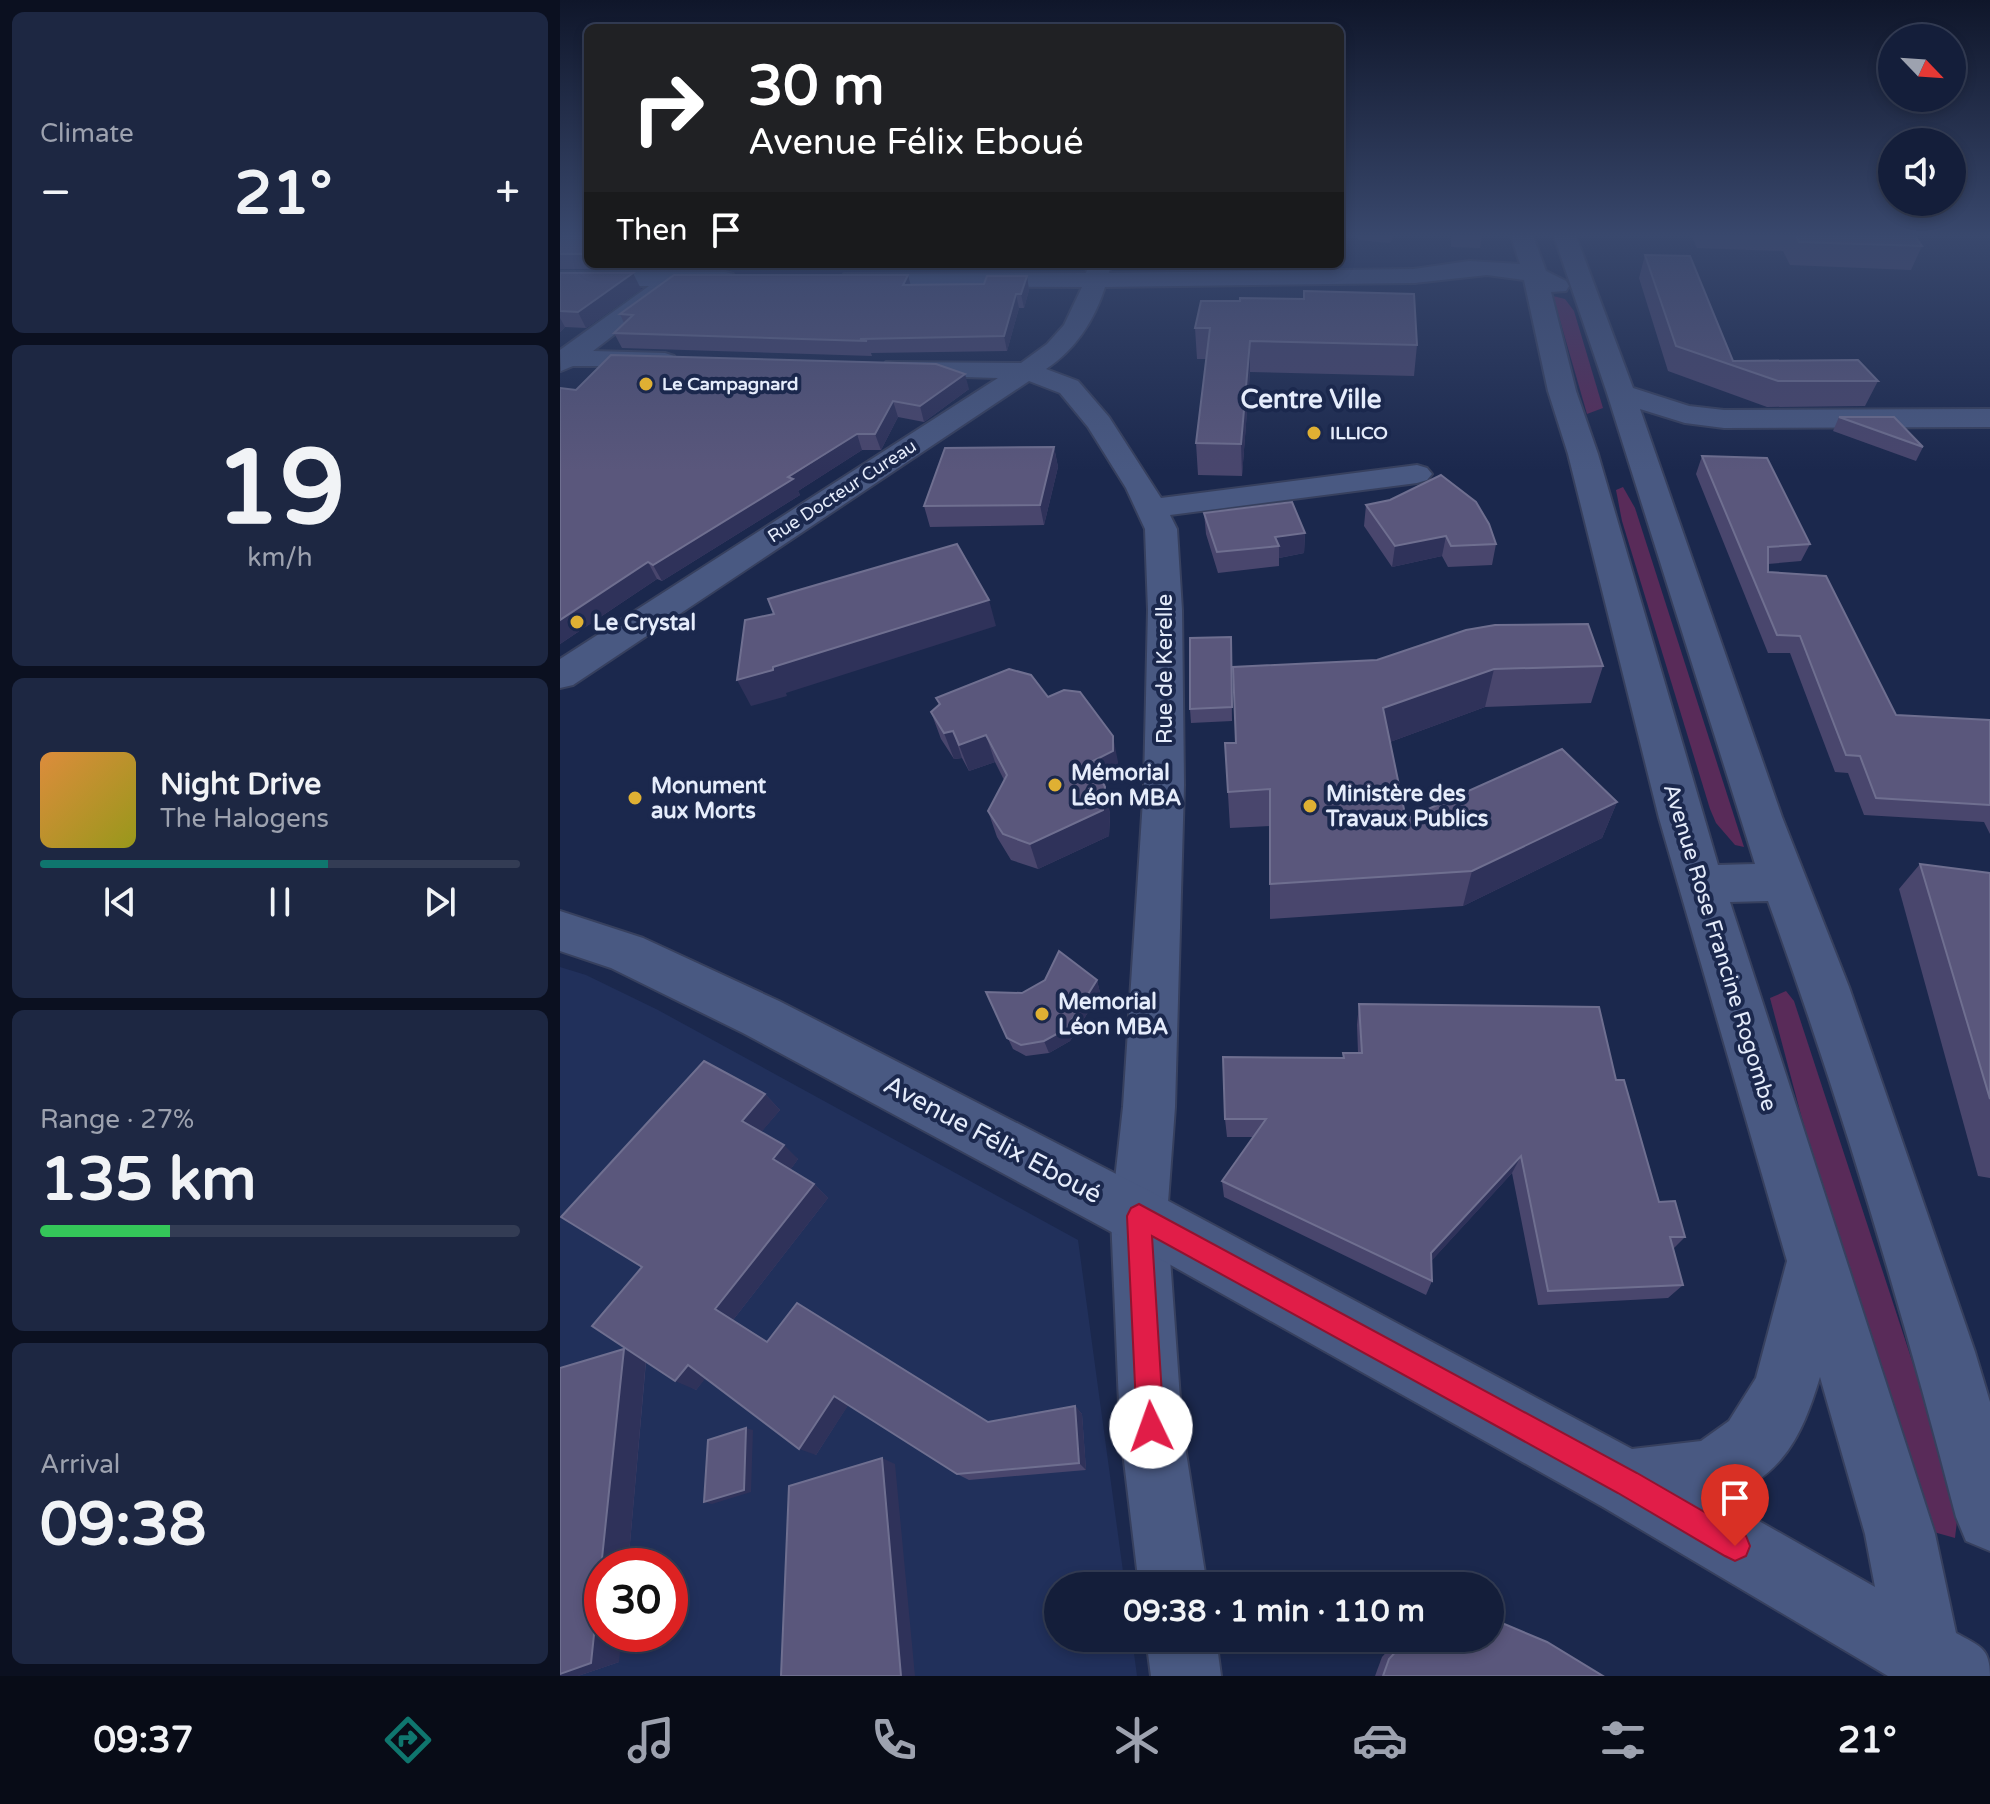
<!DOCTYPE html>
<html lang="en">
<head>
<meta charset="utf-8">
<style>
	:root { --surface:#141e3a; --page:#1d2742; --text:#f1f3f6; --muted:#9da2af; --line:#333c54; --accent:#0f766e }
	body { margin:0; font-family:"Varela Round",sans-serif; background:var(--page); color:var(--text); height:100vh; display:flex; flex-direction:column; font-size:30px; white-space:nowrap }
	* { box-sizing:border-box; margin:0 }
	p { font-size:26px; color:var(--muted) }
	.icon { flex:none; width:44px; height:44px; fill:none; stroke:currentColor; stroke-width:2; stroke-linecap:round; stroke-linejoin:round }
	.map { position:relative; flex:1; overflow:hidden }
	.side { display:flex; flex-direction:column; gap:12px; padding:12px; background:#0b1020; width:560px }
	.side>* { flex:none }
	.hud { position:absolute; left:24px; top:24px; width:760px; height:244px; border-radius:12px; box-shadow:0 4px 12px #0003,0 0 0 2px var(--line); background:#202124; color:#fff; overflow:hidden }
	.needle { width:52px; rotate:115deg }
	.tools { position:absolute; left:1318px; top:24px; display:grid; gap:16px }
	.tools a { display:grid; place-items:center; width:88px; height:88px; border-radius:50%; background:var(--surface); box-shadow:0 4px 12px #0003,0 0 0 2px var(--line); font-size:40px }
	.speed { position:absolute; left:24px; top:1548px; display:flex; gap:16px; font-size:40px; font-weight:700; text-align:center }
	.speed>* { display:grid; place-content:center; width:104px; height:104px; border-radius:50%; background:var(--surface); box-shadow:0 4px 12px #0003,0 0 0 2px var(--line); line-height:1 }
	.speed .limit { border:12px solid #d22; background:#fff; color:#111 }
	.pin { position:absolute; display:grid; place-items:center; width:68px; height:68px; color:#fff; margin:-82px -34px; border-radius:50% 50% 50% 0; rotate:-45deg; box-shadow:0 0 8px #0007 }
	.pin .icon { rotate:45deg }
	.me { position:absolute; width:88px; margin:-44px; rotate:357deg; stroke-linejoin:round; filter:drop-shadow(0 0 6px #0008) }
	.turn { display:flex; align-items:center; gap:28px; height:168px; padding:0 32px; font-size:36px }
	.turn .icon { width:104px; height:104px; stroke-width:2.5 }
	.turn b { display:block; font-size:56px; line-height:68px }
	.then { display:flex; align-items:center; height:76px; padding:0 32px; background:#0003; gap:16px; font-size:30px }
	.big { font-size:60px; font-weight:800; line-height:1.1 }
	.side .tile { flex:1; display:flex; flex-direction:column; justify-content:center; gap:12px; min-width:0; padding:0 28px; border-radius:12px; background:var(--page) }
	.side .dial { align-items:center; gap:0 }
	.dial b { font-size:104px; line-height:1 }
	.song { display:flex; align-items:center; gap:24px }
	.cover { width:96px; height:96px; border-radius:12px; background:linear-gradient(135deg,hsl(30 70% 55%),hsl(60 70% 35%)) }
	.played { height:8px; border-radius:4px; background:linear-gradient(90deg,var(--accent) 60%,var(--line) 60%) }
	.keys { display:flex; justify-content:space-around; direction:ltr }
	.heat { display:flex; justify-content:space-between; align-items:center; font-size:44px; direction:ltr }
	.charge { height:12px; border-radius:6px; background:linear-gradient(90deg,#34c759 27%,var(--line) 0) }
	.trip { position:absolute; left:484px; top:1572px; width:460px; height:80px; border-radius:40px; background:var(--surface); box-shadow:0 4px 12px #0003,0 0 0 2px var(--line); font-weight:800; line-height:80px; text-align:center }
	.tab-bar { display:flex; height:128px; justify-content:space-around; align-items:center; background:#080c17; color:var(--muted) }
	.tab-bar .icon { width:56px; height:56px }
	.tab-bar .current { color:var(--accent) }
	.tab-bar b { font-size:36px; color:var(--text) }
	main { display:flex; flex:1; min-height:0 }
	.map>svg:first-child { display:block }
</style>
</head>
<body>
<main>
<section class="side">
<div class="tile"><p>Climate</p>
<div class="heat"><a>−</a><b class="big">21°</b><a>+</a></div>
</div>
<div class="tile dial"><b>19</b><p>km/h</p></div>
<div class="tile">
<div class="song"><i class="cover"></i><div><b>Night Drive</b><p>The Halogens</p></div></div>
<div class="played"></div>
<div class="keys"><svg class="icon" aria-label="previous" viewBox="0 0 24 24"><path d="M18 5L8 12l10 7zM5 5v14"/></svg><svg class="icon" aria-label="pause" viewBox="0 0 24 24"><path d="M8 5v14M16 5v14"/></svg><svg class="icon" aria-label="next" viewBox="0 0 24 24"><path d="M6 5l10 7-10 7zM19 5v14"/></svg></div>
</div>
<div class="tile"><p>Range · 27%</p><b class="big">135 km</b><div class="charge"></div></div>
<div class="tile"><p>Arrival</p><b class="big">09:38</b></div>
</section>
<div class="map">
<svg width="1430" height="1676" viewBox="0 0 1430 1676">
	<rect width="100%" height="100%" fill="#1b284d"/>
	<path fill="#21305b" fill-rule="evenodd" d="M0 967 26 975 98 1010 518 1240 565 1586H498V1638H572L577 1676H0ZM42 1566H110V1634H42Z"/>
	<g fill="#592b59">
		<path d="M993 296 1005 299 1014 311 1043 408 1027 414Z"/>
		<path d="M1063 487 1075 508 1184 847 1175 845 1156 823 1150 809 1062 521 1056 490Z"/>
		<path d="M1226 991 1234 1001 1399 1504 1395 1538 1363 1529 1241 1115 1210 998Z"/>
	</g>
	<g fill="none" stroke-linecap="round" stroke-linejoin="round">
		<g stroke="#37405e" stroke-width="4">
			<g id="street">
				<path d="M529 264H551L549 273 854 269 862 271 865 276 862 281 854 283 545 287C534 321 516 349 486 369L518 381 549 417 601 498 857 465 867 468 872 474 867 480 857 483 610 515 617 529 622 610 624 785 615 1107 607 1216 622 1427 647 1586H579L560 1427 551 1216 563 1107 584 785 588 610 585 529 566 488 528 427 500 393 469 381 13 685 0 688V659L438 378 335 375 326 372 322 367 326 362 461 363 487 344 504 325 522 287 292 286 284 284 281 279 284 274 526 273Z"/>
				<path d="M0 272H165L173 274 176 279 173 284 117 286 33 351 105 353 114 356 118 361 114 366H13L1 371 0 350 89 286H0Z"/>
				<path d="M586 1638H656L661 1676H591Z"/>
			</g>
		</g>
		<g stroke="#37405e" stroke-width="4">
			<path id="secondary" d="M951 236H973L986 271 1006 281 1009 286 1006 291 991 292 1016 391 1038 454 1158 865 1195 864 1047 393 994 236H1016L1073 388 1129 406 1164 410 1430 409V427L1164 428 1125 423 1080 409 1222 817 1289 987 1415 1352 1430 1402V1551L1406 1541 1396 1517C1342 1309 1281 1103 1208 901L1170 902 1375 1534 1396 1633C1419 1646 1430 1647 1430 1676H1328L1043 1507 559 1236 183 1033 51 968 0 951V911L83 938 219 1001 599 1196 1072 1449 1141 1441 1169 1421 1196 1378 1227 1261 1099 818 1008 454 988 391 964 280 927 275 854 283 846 281 842 276 846 271 854 269 909 261 960 264ZM1260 1377 1305 1534 1315 1587 1162 1500C1223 1474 1241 1439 1260 1377Z"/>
		</g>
		<use href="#street" fill="#495982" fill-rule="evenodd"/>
		<use href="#secondary" fill="#495982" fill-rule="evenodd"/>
	</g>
	<g fill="#49466d">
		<path d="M0 236H28V264H365L362 270 132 269 120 264 108 269H0Z"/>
		<path d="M798 236H834L830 243 798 240Z"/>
		<path d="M891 236H922L920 248 891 247Z"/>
		<path d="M1132 236H1355L1362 246 1351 270 1230 265 1223 251 1137 248Z"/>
		<path d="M1085 255 1173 361 1318 381 1305 406 1207 407 1108 371 1079 278Z"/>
		<path d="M437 264H509L507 270H438Z"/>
		<path d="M0 273 81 289 26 328 5 327 0 332Z"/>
		<path d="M348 275 350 285 424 284 467 276 469 290 464 308H459L447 351 311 353 312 356 62 348 54 333 64 323 60 314Z"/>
		<path d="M641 301 857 345 854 376 690 372 682 476 638 475 636 443 647 359H637L635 328Z"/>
		<path d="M0 388 16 390 409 389 364 422 338 417 321 450H302L238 491 240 495 102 581 97 579 0 644Z"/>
		<path d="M1279 417 1363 447 1356 461 1273 431Z"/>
		<path d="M494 447 498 467 484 525 370 527 364 506Z"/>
		<path d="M1142 456 1250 544 1241 561 1208 564V572L1336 715 1430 720V834L1424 822 1304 815 1288 773 1275 772 1230 653H1208L1136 474Z"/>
		<path d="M806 505 936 544 932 565 888 567 882 556 832 567 804 526Z"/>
		<path d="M644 513 745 533 744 553 719 558V566L658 573 646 534Z"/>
		<path d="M671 637 672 721 631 723 630 709Z"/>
		<path d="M1043 666 1031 703 925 707 830 742 846 819 1057 802 1042 838 903 906 710 919V826L670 828 665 743H676L673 667Z"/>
		<path d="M488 697 558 762V778L544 785 550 814 549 836 478 869 451 860 437 837 428 811 444 780 435 762 409 771 402 758 394 759 381 739 371 712 379 705 376 698Z"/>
		<path d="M1360 864 1430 873V1178L1418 1176 1339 889Z"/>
		<path d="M537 980 540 993 510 1041 489 1053 466 1056 453 1049 426 992 462 993Z"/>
		<path d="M799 1004 1056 1080 1099 1202 1125 1237 1113 1249 1123 1285 1108 1298 978 1305 952 1173 871 1261 872 1281 866 1295 664 1197 662 1181 693 1137H667L665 1119 783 1058V1053H798L797 1025Z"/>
		<path d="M205 1094 220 1110 201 1132 238 1159 230 1170 254 1184 268 1198 173 1320 208 1342 428 1422 515 1406 522 1414 526 1470 409 1480 397 1474 288 1405 256 1455 145 1378 136 1390 86 1362 68 1566H42L59 1662 18 1676H0L72 1352 82 1267Z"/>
		<path d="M839 1638H930L1043 1676H815L822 1657Z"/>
	</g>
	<g fill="#2f325a">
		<path d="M106 264H120L108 269Z"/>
		<path d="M73 273 81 289 26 328 18 312Z"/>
		<path d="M348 275 352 290 343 285Z"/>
		<path d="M467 276 469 290 464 308 461 294Z"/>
		<path d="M456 294 459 308 447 351 444 336Z"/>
		<path d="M0 318 5 327 0 332Z"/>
		<path d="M690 341V372L682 476 681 444Z"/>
		<path d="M405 374 409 389 364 422 360 406Z"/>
		<path d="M333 401 338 417 321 450 315 434Z"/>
		<path d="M297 434 302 450 238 491 240 495 102 581 93 565Z"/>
		<path d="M494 447 498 467 484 525 480 505Z"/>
		<path d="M745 533 744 553 719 558V546L715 537Z"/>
		<path d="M886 536 882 556 832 567 835 546Z"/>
		<path d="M88 562 97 579 0 644V620Z"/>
		<path d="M429 600 436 626 226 693 227 696 191 706 177 680 213 667Z"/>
		<path d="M934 669 925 707 819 746 823 708Z"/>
		<path d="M393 731 402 758 394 759 384 733Z"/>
		<path d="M426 735 435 762 409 771 399 745Z"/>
		<path d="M553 736 558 762V778L539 787 533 761Z"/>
		<path d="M545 787 550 814 549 836 478 869 470 844Z"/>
		<path d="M1057 802 1042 838 903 906 912 871Z"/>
		<path d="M537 980 540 993 510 1041 489 1053 484 1041Z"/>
		<path d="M205 1094 220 1110 198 1136 182 1121Z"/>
		<path d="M224 1145 238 1159 228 1173 213 1159Z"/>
		<path d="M961 1156 952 1173 865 1268 871 1253Z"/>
		<path d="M254 1184 268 1198 173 1320 224 1352 155 1309Z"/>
		<path d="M64 1349 86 1359 68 1566H42V1634H62L59 1662 18 1676H0Z"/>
		<path d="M128 1365 148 1375 136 1390 115 1381Z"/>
		<path d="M274 1396 289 1404 256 1455 239 1449Z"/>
		<path d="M515 1406 522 1414 526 1470 519 1463Z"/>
		<path d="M186 1428 193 1430 191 1492 152 1504 144 1502Z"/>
		<path d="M322 1458 335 1464 355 1676H341Z"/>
	</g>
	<g fill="#5a577c" stroke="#6f6f90" stroke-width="2">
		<rect x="0" y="236" width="28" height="18"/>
		<path d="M1236 236H1355L1362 246 1239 242Z"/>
		<path d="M1085 255 1130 256 1173 361 1298 360 1318 381H1218L1116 346Z"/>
		<path d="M0 273H73L18 312 0 311Z"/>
		<path d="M114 275H348L343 285 424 284 427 276H467L461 294H456L444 336 300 339 307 341 54 333 73 315 60 314Z"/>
		<path d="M744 291 854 294 857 345 690 341 681 444 636 443 650 328H635L641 301H680V298L744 299Z"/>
		<path d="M51 355 376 364 405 374 360 406 333 401 315 434H297L228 477 233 479 93 565 88 562 0 620V388L16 390Z"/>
		<path d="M1279 417H1334L1363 447Z"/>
		<path d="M494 447 480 505 364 506 385 448Z"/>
		<path d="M1142 456 1207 458 1250 544 1208 547V572L1266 576 1336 715 1430 720V805L1316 798 1300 756 1286 755 1240 636 1217 635Z"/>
		<path d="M881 475 916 502 929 524 936 544 891 546 886 536 835 546 806 505 830 500Z"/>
		<path d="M732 502 745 533 715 537 719 546 657 552 644 513Z"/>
		<path d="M397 544 429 600 213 667V670L177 680 185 620 214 614 208 599Z"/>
		<path d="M1028 624 1043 666 934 669 823 708 846 819 1002 749 1057 802 912 871 710 884V789L668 792 665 743H676L673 667 817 660 906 630 935 625Z"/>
		<path d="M671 637 672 707 630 709V638Z"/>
		<path d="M449 669 471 675 488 697 504 690 520 692 553 736V751L533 761 545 787 543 810 470 844 443 834 428 811 447 775 426 735 399 745 393 731 384 733 371 712 380 704 376 698Z"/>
		<path d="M1360 864 1430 873V1099Z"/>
		<path d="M499 951 537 980 506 1029 484 1041 461 1045 447 1038 426 992 462 993 485 980Z"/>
		<path d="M799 1004 1039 1007 1056 1080H1064L1099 1202 1115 1201 1125 1237H1110L1123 1285 988 1291 961 1156 871 1253 872 1281 662 1181 706 1119H665L663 1057 784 1058 783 1053H802Z"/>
		<path d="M144 1061 205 1094 182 1121 224 1145 213 1159 254 1184 155 1309 207 1342 237 1303 428 1422 515 1406 519 1463 397 1474 274 1396 239 1449 128 1365 115 1381 32 1326 82 1267 1 1217Z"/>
		<path d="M64 1349 31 1663 0 1674V1368Z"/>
		<path d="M186 1428 184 1490 144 1502 148 1440Z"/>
		<path d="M322 1458 341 1676H221L229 1486Z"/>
		<path d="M930 1618 987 1642 1043 1676H823L829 1659 848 1638H930Z"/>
	</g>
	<linearGradient id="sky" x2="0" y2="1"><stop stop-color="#0f162a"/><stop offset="0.5" stop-color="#39486d"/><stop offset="1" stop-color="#39486d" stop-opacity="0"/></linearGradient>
	<rect width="1430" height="471" fill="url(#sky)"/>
	<path fill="#e11d48" stroke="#92132f" stroke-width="2" d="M579 1204 1077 1473 1186 1536 1190 1546 1186 1556 1175 1561 1165 1556 1058 1493 592 1236 604 1427 600 1437 591 1441 581 1437 577 1427 567 1216 571 1208Z"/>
	<g fill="#dfb033" stroke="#1b284d" stroke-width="3">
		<circle cx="86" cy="384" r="8"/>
		<circle cx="754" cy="433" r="8"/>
		<circle cx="17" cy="622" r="8"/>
		<circle cx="495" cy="785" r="8"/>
		<circle cx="75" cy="798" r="8"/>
		<circle cx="750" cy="806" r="8"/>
		<circle cx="482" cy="1014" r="8"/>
	</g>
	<g text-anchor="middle" stroke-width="8" stroke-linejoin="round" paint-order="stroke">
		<g font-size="18" font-weight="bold" fill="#e5ecfb" stroke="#1b284d" text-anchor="start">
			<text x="102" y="390">Le Campagnard</text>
			<text x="770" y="439">ILLICO</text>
		</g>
		<g font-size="18" fill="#e5ecfb" stroke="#1b284d">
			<text transform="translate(282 491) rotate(-33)" y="6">Rue Docteur Cureau</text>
		</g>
		<g font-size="22" font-weight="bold" fill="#e5ecfb" stroke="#1b284d" text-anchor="start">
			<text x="33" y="630">Le Crystal</text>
			<text x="511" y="780">Mémorial<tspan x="511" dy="25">Léon MBA</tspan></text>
			<text x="91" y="793">Monument<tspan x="91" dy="25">aux Morts</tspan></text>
			<text x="766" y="801">Ministère des<tspan x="766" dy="25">Travaux Publics</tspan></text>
			<text x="498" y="1009">Memorial<tspan x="498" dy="25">Léon MBA</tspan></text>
		</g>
		<g font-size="22" fill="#e5ecfb" stroke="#1b284d">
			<text transform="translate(604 669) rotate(-90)" y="8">Rue de Kerelle</text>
			<text transform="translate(1161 947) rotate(73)" y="8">Avenue Rose Francine Rogombe</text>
		</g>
		<g font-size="26" font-weight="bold" fill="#e5ecfb" stroke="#1b284d">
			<text x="751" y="408">Centre Ville</text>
		</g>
		<g font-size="26" fill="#e5ecfb" stroke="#1b284d">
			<text transform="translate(433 1139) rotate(28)" y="9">Avenue Félix Eboué</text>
		</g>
	</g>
</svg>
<div class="tools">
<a><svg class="needle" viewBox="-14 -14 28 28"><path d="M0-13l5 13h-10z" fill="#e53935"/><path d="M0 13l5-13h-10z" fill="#9da2af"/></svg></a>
<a><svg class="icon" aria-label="sound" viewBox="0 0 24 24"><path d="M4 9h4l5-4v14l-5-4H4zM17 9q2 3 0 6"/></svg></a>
</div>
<div class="speed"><div class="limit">30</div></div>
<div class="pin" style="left:1175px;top:1546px;background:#d93025"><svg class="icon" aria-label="arrive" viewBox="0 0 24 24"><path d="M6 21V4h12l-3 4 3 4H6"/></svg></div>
<svg class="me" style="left:591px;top:1427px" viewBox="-20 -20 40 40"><circle r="19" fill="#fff"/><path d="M0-13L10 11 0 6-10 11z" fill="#e11d48"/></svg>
<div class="trip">09:38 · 1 min · 110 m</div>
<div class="hud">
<div class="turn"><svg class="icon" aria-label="right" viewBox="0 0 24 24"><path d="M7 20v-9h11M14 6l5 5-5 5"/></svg><div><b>30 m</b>Avenue Félix Eboué</div></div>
<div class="then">Then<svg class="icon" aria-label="arrive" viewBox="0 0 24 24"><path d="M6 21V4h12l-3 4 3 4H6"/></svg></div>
</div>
</div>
</main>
<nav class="tab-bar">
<b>09:37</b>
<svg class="icon current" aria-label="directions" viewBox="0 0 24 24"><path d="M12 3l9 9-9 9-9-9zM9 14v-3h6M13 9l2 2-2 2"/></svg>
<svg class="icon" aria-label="music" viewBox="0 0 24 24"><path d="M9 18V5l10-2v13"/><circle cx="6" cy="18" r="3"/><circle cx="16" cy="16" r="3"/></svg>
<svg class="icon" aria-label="phone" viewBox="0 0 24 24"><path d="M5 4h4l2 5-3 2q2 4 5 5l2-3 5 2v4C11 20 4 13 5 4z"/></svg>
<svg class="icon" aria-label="climate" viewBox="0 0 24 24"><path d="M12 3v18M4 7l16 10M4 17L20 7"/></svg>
<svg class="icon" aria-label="car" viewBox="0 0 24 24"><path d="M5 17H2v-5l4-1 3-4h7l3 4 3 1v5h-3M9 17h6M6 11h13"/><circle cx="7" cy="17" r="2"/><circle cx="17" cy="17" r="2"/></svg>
<svg class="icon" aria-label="filters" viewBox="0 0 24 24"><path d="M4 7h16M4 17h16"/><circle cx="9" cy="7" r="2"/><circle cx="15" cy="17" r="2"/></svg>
<b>21°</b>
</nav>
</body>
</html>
